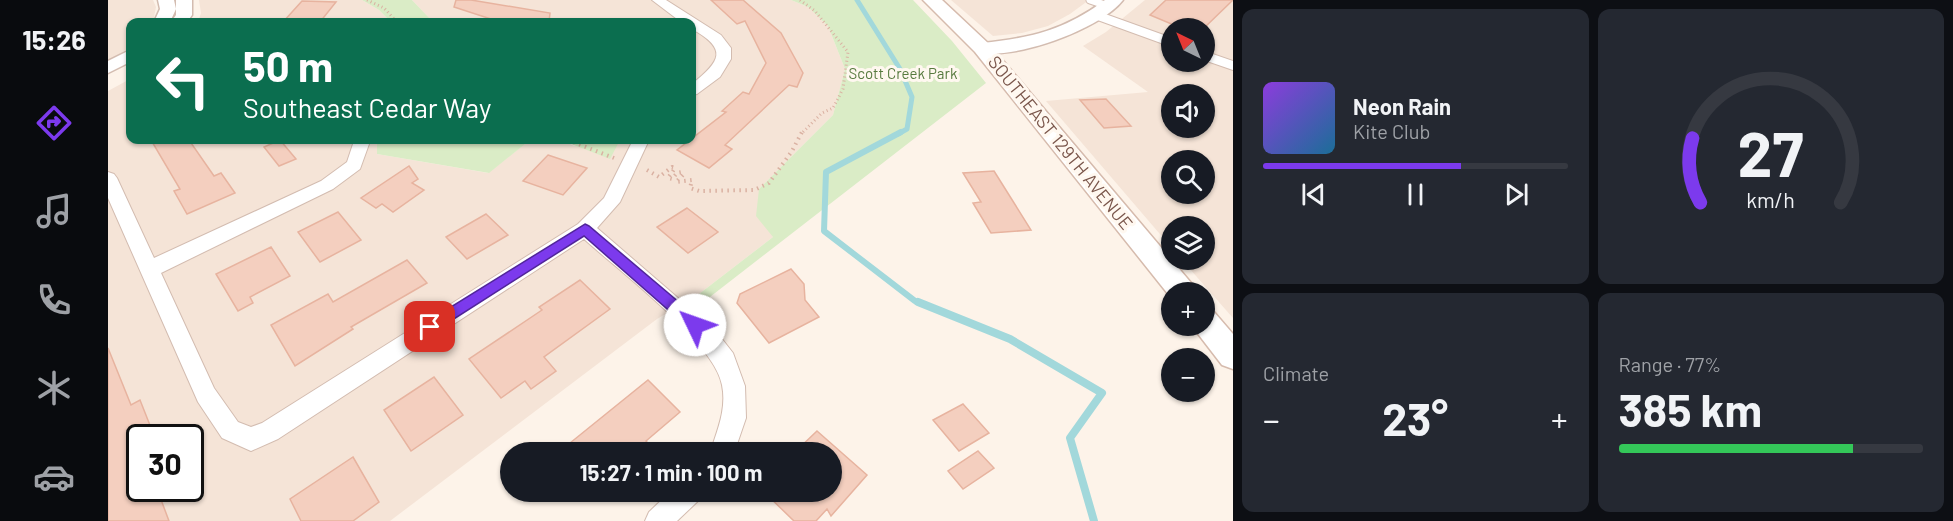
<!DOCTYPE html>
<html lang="en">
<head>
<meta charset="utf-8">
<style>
	:root { --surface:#171b24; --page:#242831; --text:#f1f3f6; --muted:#9ea1a6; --line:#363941; --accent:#7c3aed }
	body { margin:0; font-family:Barlow,sans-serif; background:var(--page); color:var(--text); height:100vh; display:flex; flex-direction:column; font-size:22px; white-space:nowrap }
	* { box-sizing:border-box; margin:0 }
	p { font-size:20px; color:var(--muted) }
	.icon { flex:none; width:33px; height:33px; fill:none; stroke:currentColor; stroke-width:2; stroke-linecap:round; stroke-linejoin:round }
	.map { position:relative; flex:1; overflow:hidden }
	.drawer { display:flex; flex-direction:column; gap:9px; padding:9px; background:#0d0f14; width:720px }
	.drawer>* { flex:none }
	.top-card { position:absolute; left:18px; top:18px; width:570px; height:126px; border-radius:12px; box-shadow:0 2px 4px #0004; background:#0b6e4f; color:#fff; overflow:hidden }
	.needle { width:39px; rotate:317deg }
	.controls { position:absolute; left:1053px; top:18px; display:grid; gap:12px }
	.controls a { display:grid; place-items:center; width:54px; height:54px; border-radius:50%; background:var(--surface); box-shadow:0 2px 4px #0004; font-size:30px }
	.speed { position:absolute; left:18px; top:424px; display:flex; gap:12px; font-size:30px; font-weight:700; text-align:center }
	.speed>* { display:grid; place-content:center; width:78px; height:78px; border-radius:50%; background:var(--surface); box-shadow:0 2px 4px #0004; line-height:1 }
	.speed .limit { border:3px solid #111; border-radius:9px; background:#fff; color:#111 }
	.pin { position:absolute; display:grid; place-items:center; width:51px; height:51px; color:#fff; margin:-26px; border-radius:12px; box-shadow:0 3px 9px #0006 }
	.me { position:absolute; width:66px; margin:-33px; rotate:312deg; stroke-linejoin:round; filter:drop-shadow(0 0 4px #0008) }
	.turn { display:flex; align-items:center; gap:21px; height:126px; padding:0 18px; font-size:27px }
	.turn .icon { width:78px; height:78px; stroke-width:2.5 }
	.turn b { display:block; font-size:42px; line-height:51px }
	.big { font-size:45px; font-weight:700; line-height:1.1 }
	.drawer .tile { flex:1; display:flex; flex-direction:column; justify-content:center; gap:9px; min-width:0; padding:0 21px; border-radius:12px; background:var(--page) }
	.drawer .dial { align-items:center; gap:0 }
	.dial svg { height:156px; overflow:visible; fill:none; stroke:var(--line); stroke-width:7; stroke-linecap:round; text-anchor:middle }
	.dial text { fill:var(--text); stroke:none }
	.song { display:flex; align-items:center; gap:18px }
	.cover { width:72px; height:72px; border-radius:9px; background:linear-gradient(135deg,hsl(270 70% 55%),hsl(200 70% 35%)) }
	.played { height:6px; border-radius:3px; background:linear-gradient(90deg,var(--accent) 65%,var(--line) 65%) }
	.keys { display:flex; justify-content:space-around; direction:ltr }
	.heat { display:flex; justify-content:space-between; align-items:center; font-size:33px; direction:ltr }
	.charge { height:9px; border-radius:4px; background:linear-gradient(90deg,#34c759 77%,var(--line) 0) }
	.drawer .tiles { flex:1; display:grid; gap:9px; grid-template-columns:repeat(2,1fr) }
	.trip { position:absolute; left:392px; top:442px; width:342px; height:60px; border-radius:30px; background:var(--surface); box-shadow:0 2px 4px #0004; font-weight:700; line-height:60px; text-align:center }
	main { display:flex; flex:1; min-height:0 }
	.dock { display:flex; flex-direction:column; width:108px; justify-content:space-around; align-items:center; background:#090b0e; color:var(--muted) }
	.dock .icon { width:42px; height:42px }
	.dock .on { color:var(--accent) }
	.dock b { font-size:27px; color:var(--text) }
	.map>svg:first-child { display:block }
</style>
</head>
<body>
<main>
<nav class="dock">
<b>15:26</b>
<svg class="icon on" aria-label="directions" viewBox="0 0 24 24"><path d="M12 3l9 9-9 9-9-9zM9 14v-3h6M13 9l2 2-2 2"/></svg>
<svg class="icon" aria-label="music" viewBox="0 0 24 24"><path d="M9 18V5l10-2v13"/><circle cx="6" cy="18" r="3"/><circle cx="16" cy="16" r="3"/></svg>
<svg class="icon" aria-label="phone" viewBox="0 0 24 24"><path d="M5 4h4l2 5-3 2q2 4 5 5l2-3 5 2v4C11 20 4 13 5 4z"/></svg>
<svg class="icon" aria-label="climate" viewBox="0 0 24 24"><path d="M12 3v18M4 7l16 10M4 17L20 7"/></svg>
<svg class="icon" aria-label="car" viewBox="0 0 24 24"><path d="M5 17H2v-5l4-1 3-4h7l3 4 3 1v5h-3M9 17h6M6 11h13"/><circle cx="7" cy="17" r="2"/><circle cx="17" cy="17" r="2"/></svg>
</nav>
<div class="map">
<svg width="1125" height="521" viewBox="0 0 1125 521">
	<rect width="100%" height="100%" fill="#fdf3e9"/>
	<g fill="#f5e4d7" fill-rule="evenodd">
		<path d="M0 0H45L48 7 45 22H22V47L0 62Z"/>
		<path d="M91 0H254L271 10 283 22H90L93 13Z"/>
		<path d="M304 0H683L700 7 720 26 737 69 725 115 651 189 665 237 591 294 549 319 282 521H0V91L22 79V140H269V154L380 173 422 140H453L466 146 510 143 512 140H584V22H325ZM32 438H82V489H32Z"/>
		<path d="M843 0H981L962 14 940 26 914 33 885 36Z"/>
		<path d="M1037 0H1125V318L1074 260H1096V226H1064L1063 247 938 101 1040 92 975 46 998 32ZM1064 28H1096V62H1064ZM1064 94H1096V128H1064ZM1064 160H1096V194H1064Z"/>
	</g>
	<g fill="#daecc6">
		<path d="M254 0H304L325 22H283L271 10Z"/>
		<path d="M683 0H805L844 41 878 83 598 300 591 294 665 237 648 216 651 189 725 115 737 69 720 26 700 7Z"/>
		<path d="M269 140H422L381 173 269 154Z"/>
		<path d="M453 140H512L502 159Z"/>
	</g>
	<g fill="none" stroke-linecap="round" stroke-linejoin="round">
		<path stroke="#a2d8db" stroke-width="5" d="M749 0 792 69 804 97 799 129 790 134"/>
		<path stroke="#a2d8db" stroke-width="6" d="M793 132 718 172 716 231 807 301 814 304"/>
		<path stroke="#a2d8db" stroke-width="8" d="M810 302 902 339 994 393 962 438 986 521"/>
	</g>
	<g fill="#f4cfbf" stroke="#e7b39f" stroke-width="1.5">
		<path d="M348 0H363L442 13 441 22H392L346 7Z"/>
		<path d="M603 0H635L673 33 695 73 689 87 681 85 617 145 624 149 601 168 569 150 618 112 614 111 635 92 641 94 658 63 637 21 629 24Z"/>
		<path d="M1058 0H1125L1096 28H1073L1042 15Z"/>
		<path d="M194 1 228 2 212 22H175Z"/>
		<path d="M998 99 1023 126 996 128 972 100Z"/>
		<path d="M43 140H81L106 176 113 173 127 193 79 214 66 191 72 189Z"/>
		<path d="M172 140 188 159 171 166 156 147Z"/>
		<path d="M440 155 479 168 455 195 415 181Z"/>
		<path d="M301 166 310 179 304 183 316 190 285 212 274 204 268 208 253 198Z"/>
		<path d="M886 171 923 230 883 233 865 203 873 202 855 173Z"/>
		<path d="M579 208 610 232 580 253 549 227Z"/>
		<path d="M230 212 253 240 212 262 190 232Z"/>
		<path d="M378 214 400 235 359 259 338 237Z"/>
		<path d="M163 247 182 276 142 297 145 303 130 311 108 274Z"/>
		<path d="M299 260 319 283 243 327 245 329 187 366 163 325 220 294 225 302Z"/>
		<path d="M683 269 696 284 697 300 711 317 661 343 629 303 632 294Z"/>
		<path d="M472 280 502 309 436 357 448 371 423 389 417 381 393 398 361 359 434 310 431 307Z"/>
		<path d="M0 348 23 405 32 400 47 438H32V489H49L61 521H0Z"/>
		<path d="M326 377 355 415 303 451 276 410Z"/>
		<path d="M540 380 572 412 538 441 549 453H470L462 443Z"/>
		<path d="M855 404 881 433 851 451 825 420Z"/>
		<path d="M709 431 759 475 723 516 719 509 708 521H686L656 492H723V453H686Z"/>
		<path d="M870 451 886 468 855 489 840 471Z"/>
		<path d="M245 457 271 502 245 521H193L182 499Z"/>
	</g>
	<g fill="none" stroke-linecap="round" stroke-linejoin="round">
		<g stroke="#d3bcb0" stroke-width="9">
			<path id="service" d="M982 0 1000 6"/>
		</g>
		<g stroke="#d3bcb0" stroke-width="2">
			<g id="minor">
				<path d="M544 0H558L613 35 623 48V59L612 77 589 94 584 95V84C613 61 620 49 584 29V22H573Z"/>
				<path d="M989 11 1064 38V47L984 18 983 15Z"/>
				<path d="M1096 51 1125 61V70L1096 60Z"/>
				<path d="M242 140H258L261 144 252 169 225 189 53 273 106 388 130 422 143 427 154 423 470 224 496 198 525 140H541L512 202 489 228 607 330 625 353 637 386 638 418 626 453H602C609 431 619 409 614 385 607 343 510 270 476 239L170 439 143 451 114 438 90 402 0 198V172L6 174 9 178 46 258 213 181 239 162 245 144Z"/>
				<path d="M562 492H594L590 501 569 521H537L541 512Z"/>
			</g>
		</g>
		<g stroke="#d3bcb0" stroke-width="3">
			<g id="tertiary">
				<path d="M50 0H66L68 9 62 22H46L52 9Z"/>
				<path d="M68 0H84V15L79 22H63L68 15Z"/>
				<path d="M997 0H1015C992 30 904 61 868 52L865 48 868 44 874 43C923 38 957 30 997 0Z"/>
				<path d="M22 50V62L0 73V61Z"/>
			</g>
		</g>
		<g stroke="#d6bbad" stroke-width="3">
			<g id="secondary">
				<path d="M815 0H834L881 44 1084 284 1088 292H1064V299L867 52Z"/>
				<path d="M1096 309 1106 312 1125 334V369L1114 365 1084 326H1096Z"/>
			</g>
		</g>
		<g stroke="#dab1a2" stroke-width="3" stroke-dasharray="1 3" stroke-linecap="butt">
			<path d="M259 0 276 8 289 22"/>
			<path d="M692 0 707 11 740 52 735 89 725 108 714 113 693 134"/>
		</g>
		<g stroke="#dab1a2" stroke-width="4" stroke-dasharray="1.5 4.5" stroke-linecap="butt">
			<path d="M460 140 506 158"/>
			<path d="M539 170 551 177 564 167 567 168 560 178 564 179 569 173 574 172 575 175 568 182 584 180 582 188 591 191 646 190 661 183 684 151 694 132"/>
		</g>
		<use href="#service" stroke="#fff" stroke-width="7"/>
		<use href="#minor" fill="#fff" fill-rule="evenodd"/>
		<use href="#tertiary" fill="#fff" fill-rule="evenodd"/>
		<use href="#secondary" fill="#fff" fill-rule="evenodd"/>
	</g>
	<path fill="#7c3aed" stroke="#51269a" stroke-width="1.5" d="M477 224 481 226 592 320 595 325 592 329 587 331 582 329 476 236 327 331 322 333 317 331 315 327 317 323Z"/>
	<g text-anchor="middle" stroke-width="6" stroke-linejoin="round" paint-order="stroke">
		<g font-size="15" fill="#577a3f" stroke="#fff8f0">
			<text x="795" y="79">Scott Creek Park</text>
		</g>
		<g font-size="18" fill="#7a564b" stroke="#fff8f0">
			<text transform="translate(952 143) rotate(51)" y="6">SOUTHEAST 129TH AVENUE</text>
		</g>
	</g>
</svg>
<div class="controls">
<a><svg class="needle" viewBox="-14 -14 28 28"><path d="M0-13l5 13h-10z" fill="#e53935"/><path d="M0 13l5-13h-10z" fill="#9ea1a6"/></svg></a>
<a><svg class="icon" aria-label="sound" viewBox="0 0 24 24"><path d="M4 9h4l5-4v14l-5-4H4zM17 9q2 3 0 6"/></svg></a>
<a><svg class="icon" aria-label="search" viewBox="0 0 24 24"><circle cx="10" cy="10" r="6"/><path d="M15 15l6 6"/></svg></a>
<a><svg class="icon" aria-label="layers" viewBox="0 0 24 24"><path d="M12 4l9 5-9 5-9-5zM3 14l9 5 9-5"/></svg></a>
<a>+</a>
<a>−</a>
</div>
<div class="speed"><div class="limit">30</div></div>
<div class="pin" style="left:322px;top:327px;background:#d93025"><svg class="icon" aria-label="arrive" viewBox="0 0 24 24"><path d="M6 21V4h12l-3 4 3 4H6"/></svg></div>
<svg class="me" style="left:587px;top:325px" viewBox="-20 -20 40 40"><circle r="19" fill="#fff"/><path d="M0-13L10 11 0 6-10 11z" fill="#7c3aed"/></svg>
<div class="trip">15:27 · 1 min · 100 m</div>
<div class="top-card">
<div class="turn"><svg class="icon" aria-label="left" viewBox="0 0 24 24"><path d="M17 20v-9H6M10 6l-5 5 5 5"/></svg><div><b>50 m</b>Southeast Cedar Way</div></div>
</div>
</div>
<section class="drawer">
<div class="tiles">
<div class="tile">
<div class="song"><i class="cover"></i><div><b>Neon Rain</b><p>Kite Club</p></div></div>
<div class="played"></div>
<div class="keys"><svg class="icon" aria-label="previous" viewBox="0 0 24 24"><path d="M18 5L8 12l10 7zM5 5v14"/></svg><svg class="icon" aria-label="pause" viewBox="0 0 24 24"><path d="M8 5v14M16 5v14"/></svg><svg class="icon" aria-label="next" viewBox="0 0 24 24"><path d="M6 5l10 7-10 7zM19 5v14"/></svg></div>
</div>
<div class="tile dial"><svg viewBox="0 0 100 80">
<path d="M14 69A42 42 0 1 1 86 69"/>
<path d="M14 69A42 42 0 0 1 10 36" stroke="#7c3aed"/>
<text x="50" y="56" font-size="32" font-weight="700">27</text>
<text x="50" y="72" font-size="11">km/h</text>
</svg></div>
<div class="tile"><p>Climate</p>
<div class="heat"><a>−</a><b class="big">23°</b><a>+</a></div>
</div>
<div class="tile"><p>Range · 77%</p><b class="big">385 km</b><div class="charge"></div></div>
</div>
</section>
</main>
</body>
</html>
